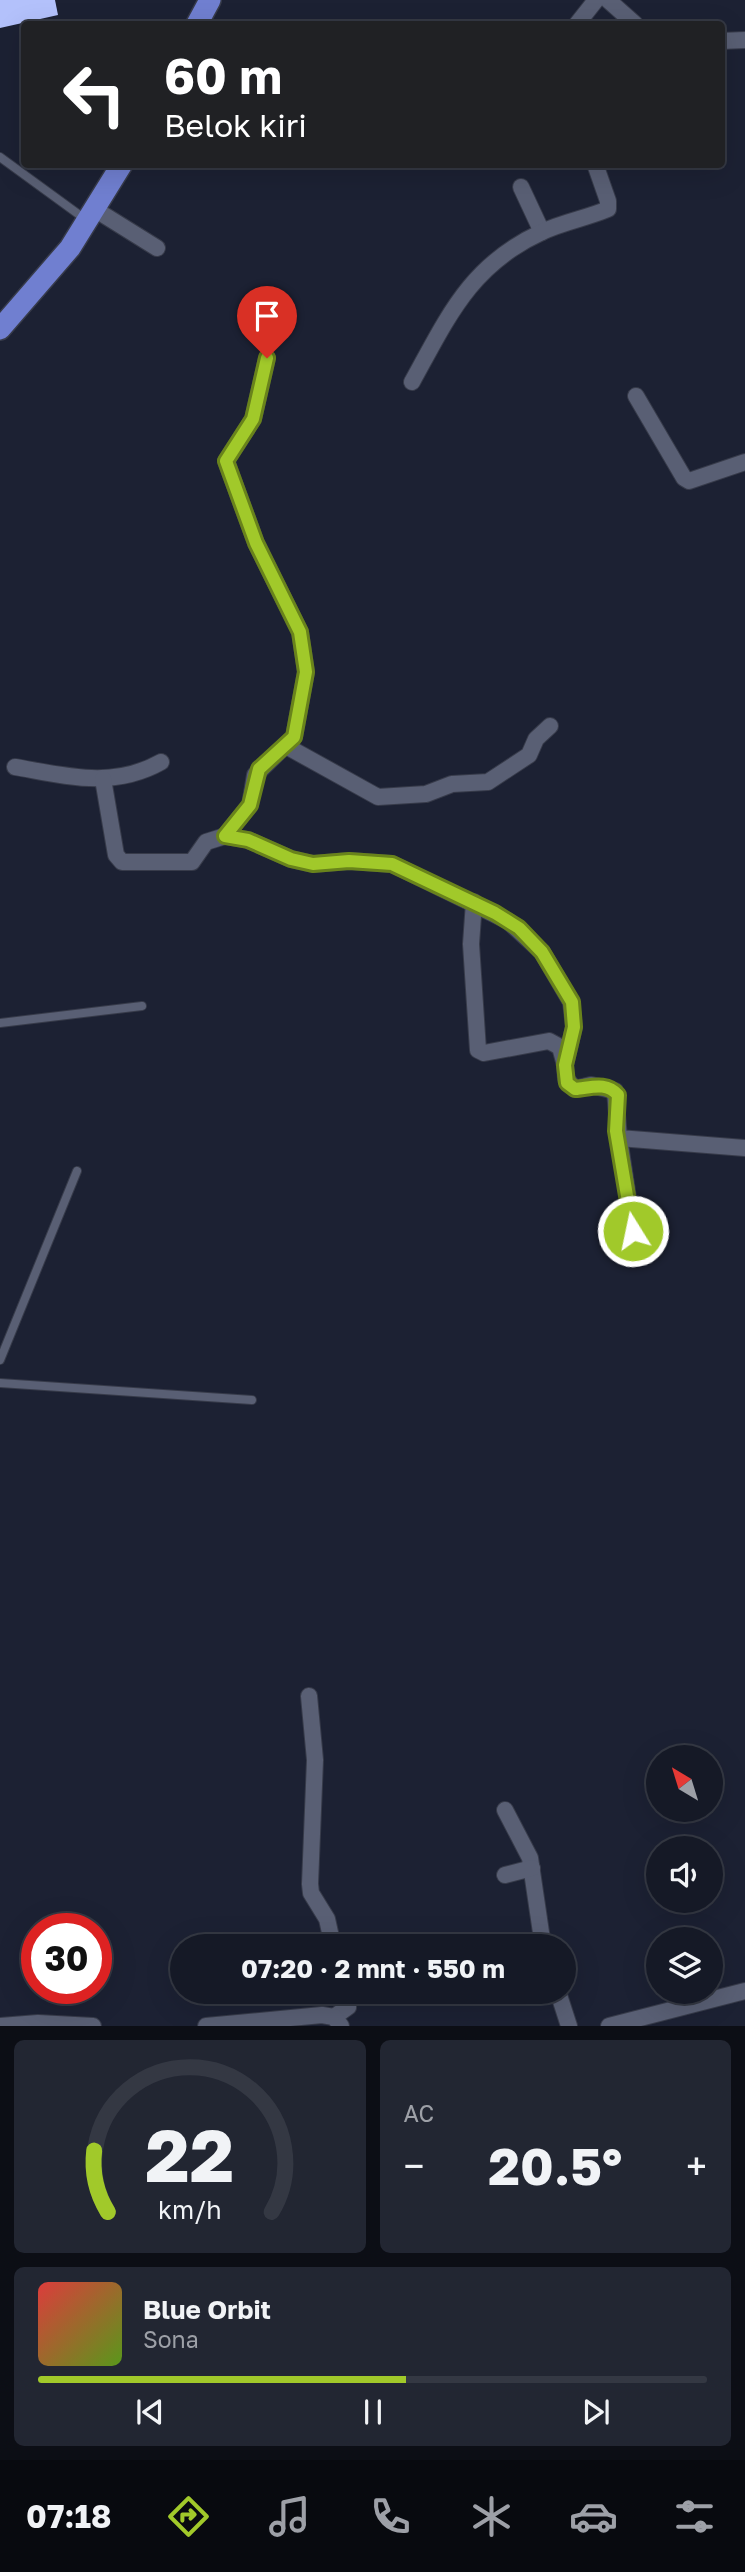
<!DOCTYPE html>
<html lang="id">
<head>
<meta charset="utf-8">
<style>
	:root { --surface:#151926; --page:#222632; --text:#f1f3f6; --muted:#9da0a7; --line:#343843; --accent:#a1c92a }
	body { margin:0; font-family:"Golos Text",sans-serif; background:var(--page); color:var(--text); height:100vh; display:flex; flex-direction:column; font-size:26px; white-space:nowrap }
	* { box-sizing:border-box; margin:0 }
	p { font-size:23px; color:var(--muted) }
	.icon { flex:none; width:38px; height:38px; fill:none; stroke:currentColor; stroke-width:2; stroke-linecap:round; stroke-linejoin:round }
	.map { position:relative; height:2026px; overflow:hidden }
	.side { display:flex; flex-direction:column; gap:14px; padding:14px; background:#0c0e15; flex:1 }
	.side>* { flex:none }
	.hud { position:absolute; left:21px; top:21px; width:704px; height:147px; border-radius:7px; box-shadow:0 7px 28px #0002,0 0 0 2px var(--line); background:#202124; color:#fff; overflow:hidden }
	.needle { width:46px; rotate:322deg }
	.controls { position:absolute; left:646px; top:1745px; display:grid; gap:14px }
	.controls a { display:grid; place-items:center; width:77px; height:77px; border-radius:50%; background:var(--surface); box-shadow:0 7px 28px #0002,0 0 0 2px var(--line); font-size:35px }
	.speed { position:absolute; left:21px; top:1913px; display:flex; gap:14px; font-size:35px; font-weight:700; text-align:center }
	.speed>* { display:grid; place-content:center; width:91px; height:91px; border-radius:50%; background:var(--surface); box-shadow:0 7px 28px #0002,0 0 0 2px var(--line); line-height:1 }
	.speed .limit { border:10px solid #d22; background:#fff; color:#111 }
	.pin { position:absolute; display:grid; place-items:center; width:60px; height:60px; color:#fff; margin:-72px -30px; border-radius:50% 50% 50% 0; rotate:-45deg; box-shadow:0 0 7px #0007 }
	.pin .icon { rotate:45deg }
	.me { position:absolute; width:77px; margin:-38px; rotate:350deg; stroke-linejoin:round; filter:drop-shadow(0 0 5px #0008) }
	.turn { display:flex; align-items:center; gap:24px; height:147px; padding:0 28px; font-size:32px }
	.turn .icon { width:91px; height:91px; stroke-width:2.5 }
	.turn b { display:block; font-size:49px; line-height:60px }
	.big { font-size:52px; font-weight:700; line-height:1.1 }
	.side .card { flex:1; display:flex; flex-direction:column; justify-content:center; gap:10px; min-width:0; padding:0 24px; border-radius:10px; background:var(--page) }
	.side .dial { align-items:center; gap:0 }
	.dial svg { height:182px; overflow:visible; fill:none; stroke:var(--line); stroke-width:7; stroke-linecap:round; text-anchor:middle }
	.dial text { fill:var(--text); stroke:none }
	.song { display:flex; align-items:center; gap:21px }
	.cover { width:84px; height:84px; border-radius:10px; background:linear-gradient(135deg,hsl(0 70% 55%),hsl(90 70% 35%)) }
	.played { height:7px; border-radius:4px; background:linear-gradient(90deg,var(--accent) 55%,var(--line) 55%) }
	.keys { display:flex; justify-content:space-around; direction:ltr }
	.heat { display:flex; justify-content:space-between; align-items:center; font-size:38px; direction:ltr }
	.side .tiles { flex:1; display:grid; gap:14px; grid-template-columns:1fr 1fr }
	.card:last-child { grid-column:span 2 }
	.trip { position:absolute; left:170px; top:1934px; width:406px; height:70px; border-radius:35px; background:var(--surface); box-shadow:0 7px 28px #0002,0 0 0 2px var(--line); font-weight:700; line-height:70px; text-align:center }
	.menu { display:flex; height:112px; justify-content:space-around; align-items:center; background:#080a0f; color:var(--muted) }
	.menu .icon { width:49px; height:49px }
	.menu .selected { color:var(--accent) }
	.menu b { font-size:32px; color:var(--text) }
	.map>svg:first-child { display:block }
</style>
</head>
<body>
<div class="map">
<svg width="745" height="2026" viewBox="0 0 745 2026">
	<rect width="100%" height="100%" fill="#1c2133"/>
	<path fill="#b3c1fb" d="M0 0H55L58 15 0 28Z"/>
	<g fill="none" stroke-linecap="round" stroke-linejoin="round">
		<g stroke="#373b4a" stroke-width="10">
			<g id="service">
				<path d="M0 157 85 219"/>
				<path d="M0 1023 142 1006"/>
				<path d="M0 1360 77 1171"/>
				<path d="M0 1383 252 1400"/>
			</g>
		</g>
		<g stroke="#373b4a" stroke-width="18">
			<g id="minor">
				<path d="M608 0 635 24"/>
				<path d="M577 24 596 0"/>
				<path d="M721 41 745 40"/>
				<path d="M521 187 542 232"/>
				<path d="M96 210 157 248"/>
				<path d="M412 382C448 317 470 265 542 232 563 222 587 218 608 209V201L595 164"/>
				<path d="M636 396 684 478 689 481 745 462"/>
				<path d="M286 746 378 797 426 794 452 784 488 782 529 755 536 739 550 726"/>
				<path d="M15 767C67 776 113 789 161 762"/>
				<path d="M103 779 116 855 122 862H192L206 842 225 836 248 840 291 859 313 864 350 861 392 864 508 921 542 952 571 1002 574 1027 565 1065 566 1079 575 1089 591 1085 615 1091 619 1138 745 1148"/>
				<path d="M225 836 250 805 255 775 294 737 306 672 300 632 256 543 226 461 253 419 267 358"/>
				<path d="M474 902 471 944 478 1050 484 1053 549 1041 560 1047 565 1065"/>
				<path d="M619 1138 633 1231"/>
				<path d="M309 1696 315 1760 310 1884 311 1893 327 1919 333 1946"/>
				<path d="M505 1810 530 1858 543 1946"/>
				<path d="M505 1875 532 1868"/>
				<path d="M558 1992 569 2026"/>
				<path d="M334 2017 348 2007 344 1992"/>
				<path d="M0 2026 38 2023 93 2026"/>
				<path d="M206 2026 322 2015 334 2017 341 2026"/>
				<path d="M609 2026 745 1991"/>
			</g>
		</g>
		<g stroke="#373b4a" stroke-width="24">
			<g id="trunk">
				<path d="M197 24 210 0"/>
				<path d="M0 329 70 248 122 164"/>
			</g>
		</g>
		<use href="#service" stroke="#595f74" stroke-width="8"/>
		<use href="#minor" stroke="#595f74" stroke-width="16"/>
		<use href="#trunk" stroke="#707fd0" stroke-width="21"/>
	</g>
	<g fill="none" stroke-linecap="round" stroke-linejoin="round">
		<g stroke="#69831b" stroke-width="18">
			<path id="route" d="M267 358 253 419 226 461 256 543 300 632 306 672 294 737 259 769 250 805 225 836 248 840 291 859 313 864 349 861 392 864 495 913 519 928 542 952 572 1002 574 1027 565 1065 567 1083 575 1089C590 1088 606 1081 618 1095L616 1131 633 1231"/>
		</g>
		<use href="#route" stroke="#a1c92a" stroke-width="12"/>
	</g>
</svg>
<div class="controls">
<a><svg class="needle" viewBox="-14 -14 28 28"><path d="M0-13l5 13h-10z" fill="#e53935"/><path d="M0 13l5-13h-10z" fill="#9da0a7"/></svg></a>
<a><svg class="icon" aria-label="sound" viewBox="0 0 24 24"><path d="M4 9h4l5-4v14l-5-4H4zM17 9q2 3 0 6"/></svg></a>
<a><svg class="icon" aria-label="layers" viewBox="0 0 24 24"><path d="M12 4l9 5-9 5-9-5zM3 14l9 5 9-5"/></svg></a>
</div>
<div class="speed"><div class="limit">30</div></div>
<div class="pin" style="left:267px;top:358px;background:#d93025"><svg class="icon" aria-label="arrive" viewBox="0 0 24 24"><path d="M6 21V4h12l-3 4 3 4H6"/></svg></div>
<svg class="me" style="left:633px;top:1231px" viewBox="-20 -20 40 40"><circle r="17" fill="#a1c92a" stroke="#fff" stroke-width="3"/><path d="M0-11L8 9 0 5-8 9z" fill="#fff"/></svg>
<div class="trip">07:20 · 2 mnt · 550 m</div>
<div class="hud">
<div class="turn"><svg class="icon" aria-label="left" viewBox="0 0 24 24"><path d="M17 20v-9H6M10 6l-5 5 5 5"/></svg><div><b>60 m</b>Belok kiri</div></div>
</div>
</div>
<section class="side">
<div class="tiles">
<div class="card dial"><svg viewBox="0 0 100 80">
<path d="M14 69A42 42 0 1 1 86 69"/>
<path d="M14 69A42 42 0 0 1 8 42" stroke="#a1c92a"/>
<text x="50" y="56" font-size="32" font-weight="700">22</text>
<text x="50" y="72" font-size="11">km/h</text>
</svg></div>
<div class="card"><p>AC</p>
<div class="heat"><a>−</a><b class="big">20.5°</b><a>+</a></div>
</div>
<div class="card">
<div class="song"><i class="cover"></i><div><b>Blue Orbit</b><p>Sona</p></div></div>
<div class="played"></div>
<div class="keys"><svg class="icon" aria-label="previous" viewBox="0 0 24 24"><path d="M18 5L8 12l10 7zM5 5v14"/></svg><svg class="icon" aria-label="pause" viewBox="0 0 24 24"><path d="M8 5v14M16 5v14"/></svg><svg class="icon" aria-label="next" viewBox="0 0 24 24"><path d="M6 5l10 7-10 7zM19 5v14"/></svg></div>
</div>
</div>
</section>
<nav class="menu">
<b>07:18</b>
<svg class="icon selected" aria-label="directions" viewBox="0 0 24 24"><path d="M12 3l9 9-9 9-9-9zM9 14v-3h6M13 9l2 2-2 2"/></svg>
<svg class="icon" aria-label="music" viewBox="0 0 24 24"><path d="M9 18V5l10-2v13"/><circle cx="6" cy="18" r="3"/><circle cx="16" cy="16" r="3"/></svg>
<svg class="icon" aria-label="phone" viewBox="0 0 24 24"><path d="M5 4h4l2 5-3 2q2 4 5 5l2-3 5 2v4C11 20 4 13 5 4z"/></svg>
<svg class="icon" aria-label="climate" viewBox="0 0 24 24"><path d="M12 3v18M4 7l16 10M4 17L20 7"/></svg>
<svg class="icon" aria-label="car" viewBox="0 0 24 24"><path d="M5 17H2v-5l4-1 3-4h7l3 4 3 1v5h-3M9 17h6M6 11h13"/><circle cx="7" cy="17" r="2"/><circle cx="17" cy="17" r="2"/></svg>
<svg class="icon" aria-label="filters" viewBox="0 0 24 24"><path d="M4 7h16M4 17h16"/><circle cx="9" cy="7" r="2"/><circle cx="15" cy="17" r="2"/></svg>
</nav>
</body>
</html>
